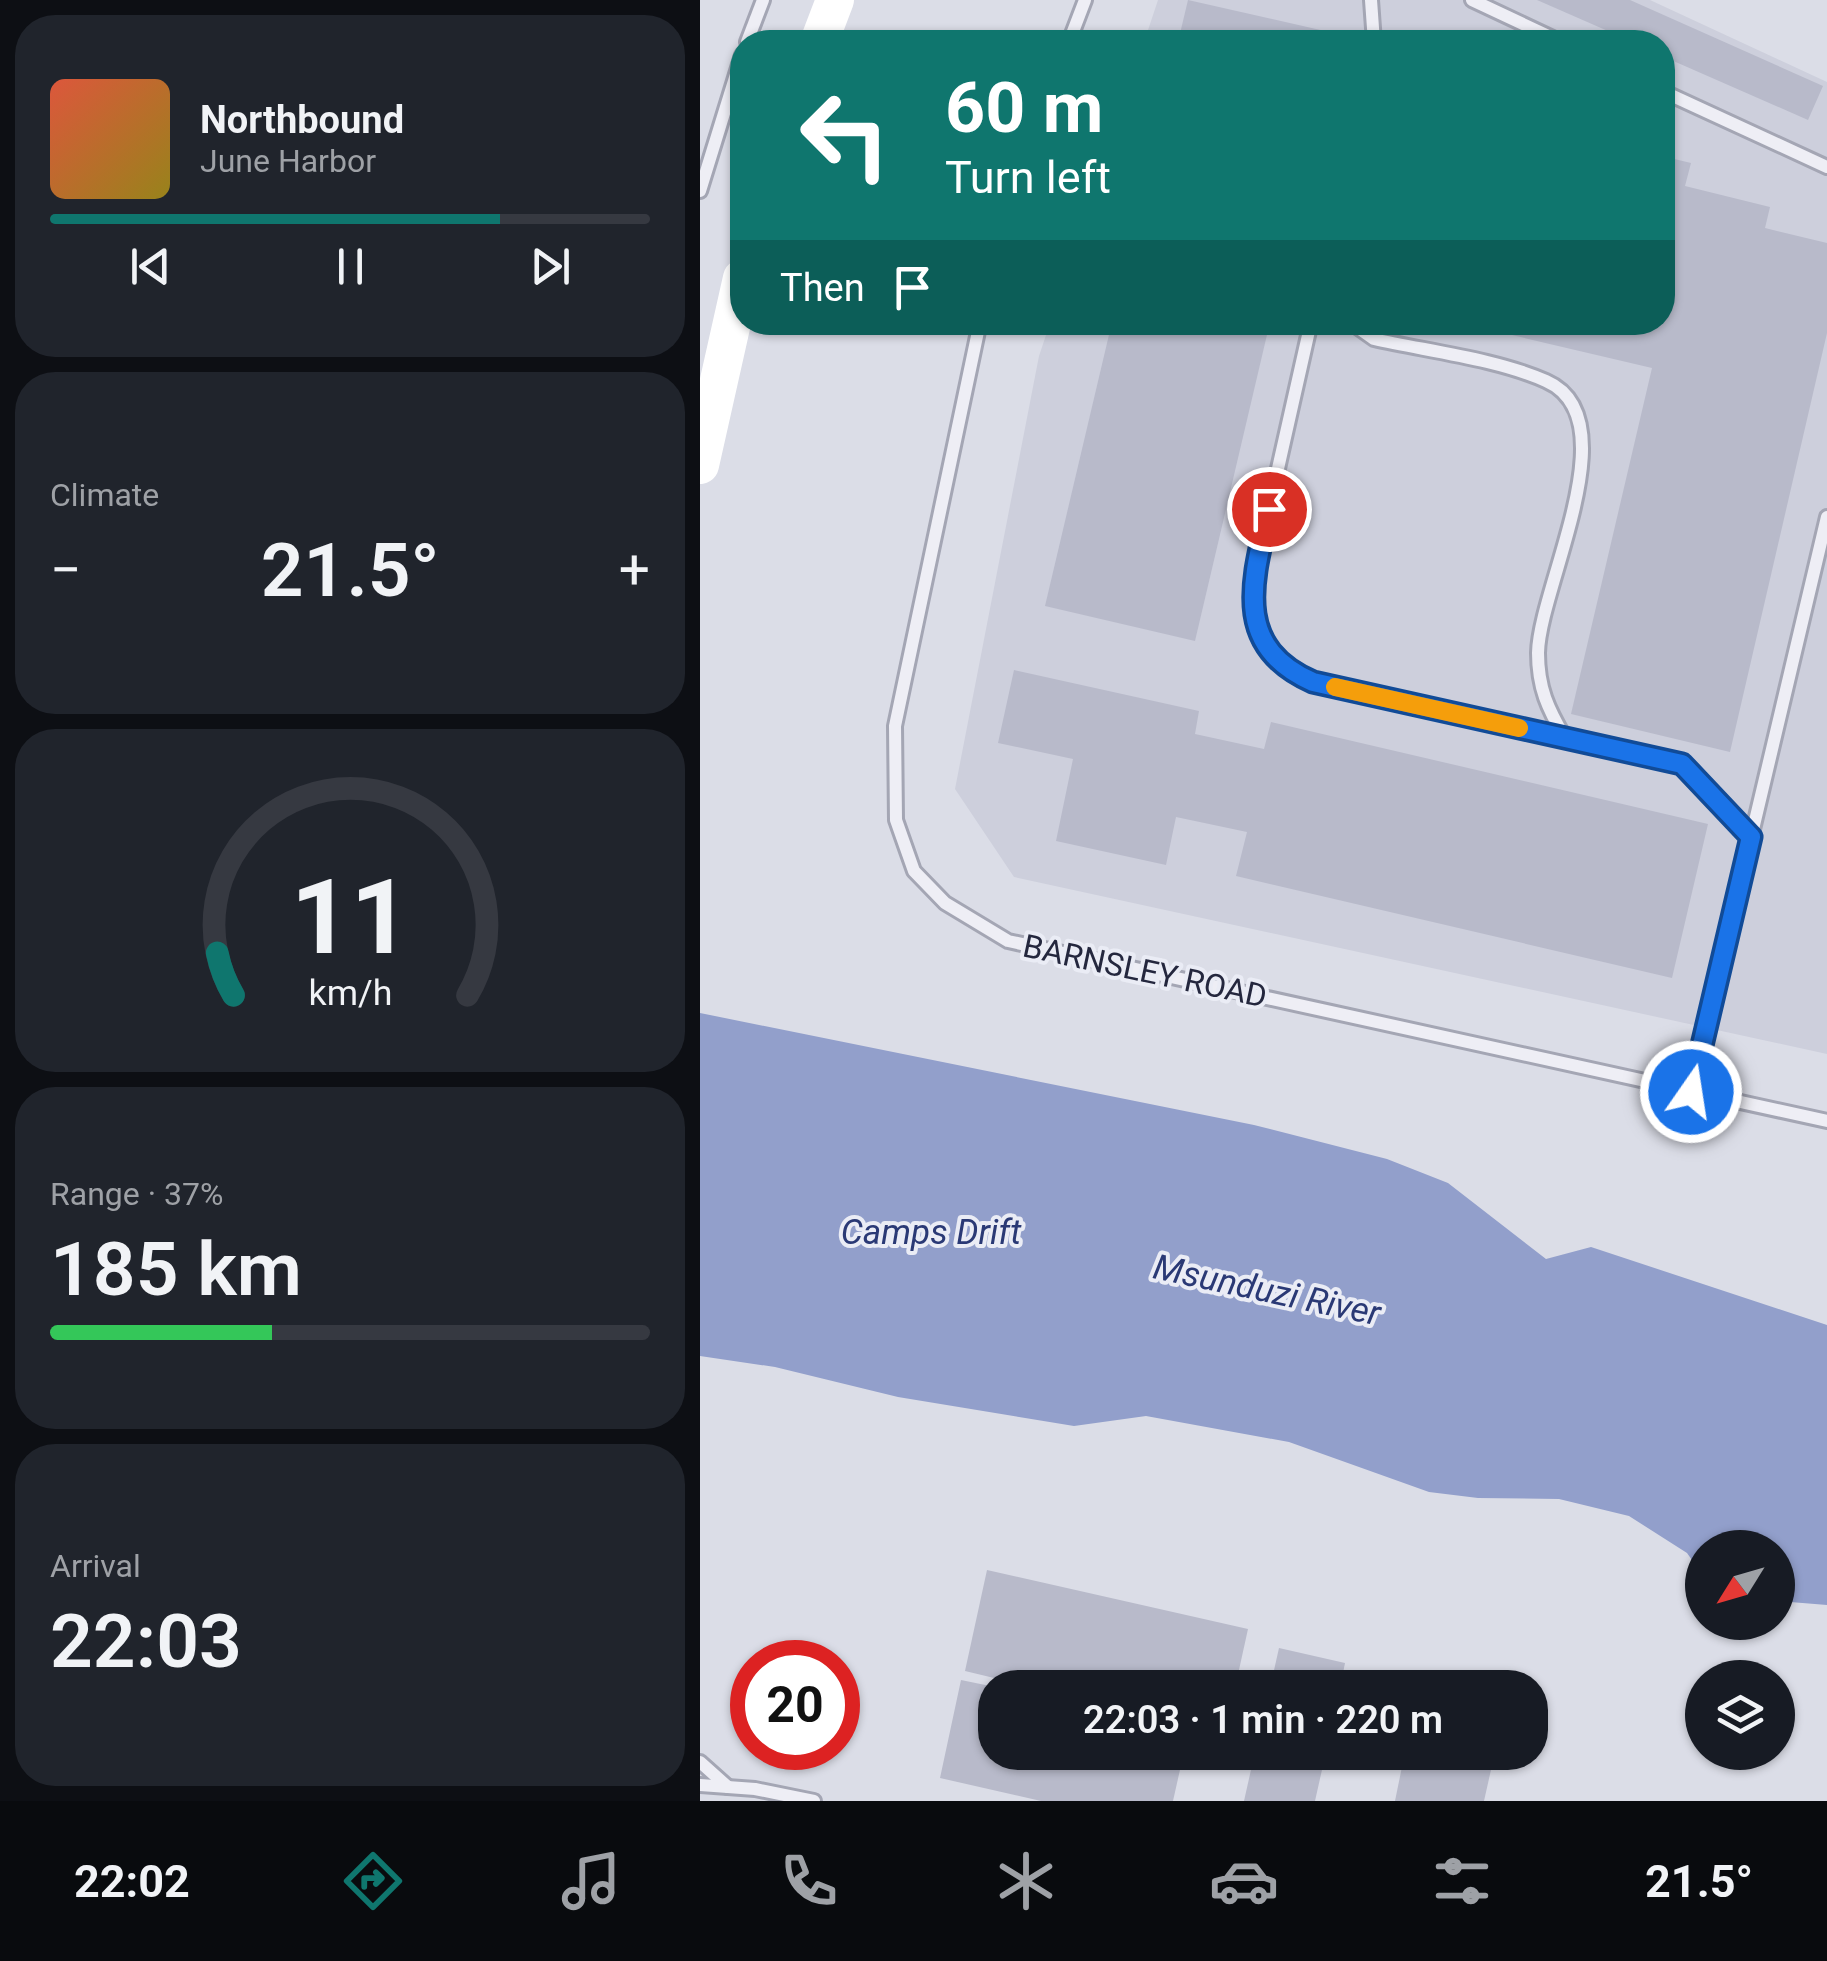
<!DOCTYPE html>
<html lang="en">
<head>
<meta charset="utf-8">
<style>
	:root { --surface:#171b24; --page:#20242c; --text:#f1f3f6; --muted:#9ea1a6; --line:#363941; --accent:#0f766e }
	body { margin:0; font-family:Roboto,sans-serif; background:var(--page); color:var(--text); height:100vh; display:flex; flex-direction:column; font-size:38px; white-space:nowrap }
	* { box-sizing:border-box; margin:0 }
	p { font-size:32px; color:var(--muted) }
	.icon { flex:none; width:55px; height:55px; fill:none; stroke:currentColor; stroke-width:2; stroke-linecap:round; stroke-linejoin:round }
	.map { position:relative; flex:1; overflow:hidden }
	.side { display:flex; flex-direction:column; gap:15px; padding:15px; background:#0d0f14; width:700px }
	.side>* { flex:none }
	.banner { position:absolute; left:30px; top:30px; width:945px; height:305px; border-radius:40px; box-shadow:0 2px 8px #0004; background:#0f766e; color:#fff; overflow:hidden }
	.needle { width:65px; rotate:233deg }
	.controls { position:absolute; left:985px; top:1530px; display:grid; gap:20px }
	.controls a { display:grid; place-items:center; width:110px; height:110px; border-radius:50%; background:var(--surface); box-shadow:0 2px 8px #0004; font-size:50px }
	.speed { position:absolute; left:30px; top:1640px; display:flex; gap:20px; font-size:50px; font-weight:700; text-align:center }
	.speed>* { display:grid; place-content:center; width:130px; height:130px; border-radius:50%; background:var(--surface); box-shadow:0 2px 8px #0004; line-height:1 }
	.speed .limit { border:15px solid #d22; background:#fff; color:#111 }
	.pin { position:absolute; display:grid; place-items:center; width:85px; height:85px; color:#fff; margin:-42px; border:5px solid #fff; border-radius:50%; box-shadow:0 2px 10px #0007 }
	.me { position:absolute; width:110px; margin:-55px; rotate:13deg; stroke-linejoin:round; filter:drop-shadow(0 0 8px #0008) }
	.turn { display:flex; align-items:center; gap:35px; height:210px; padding:0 50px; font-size:45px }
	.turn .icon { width:130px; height:130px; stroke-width:2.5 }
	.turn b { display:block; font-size:70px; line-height:85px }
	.then { display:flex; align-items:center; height:95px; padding:0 50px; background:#0003; gap:20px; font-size:38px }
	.big { font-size:75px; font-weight:600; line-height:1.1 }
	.side .widget { flex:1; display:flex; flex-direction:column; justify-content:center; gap:15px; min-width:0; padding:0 35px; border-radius:40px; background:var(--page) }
	.side .dial { align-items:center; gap:0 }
	.dial svg { height:260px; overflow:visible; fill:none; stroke:var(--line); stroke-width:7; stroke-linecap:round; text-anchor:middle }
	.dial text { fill:var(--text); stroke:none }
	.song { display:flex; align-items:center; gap:30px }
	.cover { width:120px; height:120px; border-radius:15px; background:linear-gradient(135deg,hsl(10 70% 55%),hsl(50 70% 35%)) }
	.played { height:10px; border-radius:5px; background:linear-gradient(90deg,var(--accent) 75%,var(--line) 75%) }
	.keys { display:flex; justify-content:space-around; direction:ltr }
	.heat { display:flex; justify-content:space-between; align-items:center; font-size:55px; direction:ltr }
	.charge { height:15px; border-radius:8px; background:linear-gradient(90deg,#34c759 37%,var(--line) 0) }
	.trip { position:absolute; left:278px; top:1670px; width:570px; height:100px; border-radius:40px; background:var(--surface); box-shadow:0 2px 8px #0004; font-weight:600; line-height:100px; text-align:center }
	.menu { display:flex; height:160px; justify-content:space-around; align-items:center; background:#090b0e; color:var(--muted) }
	.menu .icon { width:70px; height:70px }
	.menu .selected { color:var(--accent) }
	.menu b { font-size:45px; color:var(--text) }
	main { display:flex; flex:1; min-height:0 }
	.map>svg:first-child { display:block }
</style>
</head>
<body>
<main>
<section class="side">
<div class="widget">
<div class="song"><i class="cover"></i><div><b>Northbound</b><p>June Harbor</p></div></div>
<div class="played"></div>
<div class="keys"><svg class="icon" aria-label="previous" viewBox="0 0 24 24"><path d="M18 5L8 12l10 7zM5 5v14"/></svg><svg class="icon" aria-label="pause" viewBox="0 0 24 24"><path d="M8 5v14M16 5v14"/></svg><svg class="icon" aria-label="next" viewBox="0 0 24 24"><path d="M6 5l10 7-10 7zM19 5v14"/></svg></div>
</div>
<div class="widget"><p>Climate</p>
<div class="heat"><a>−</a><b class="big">21.5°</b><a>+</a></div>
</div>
<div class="widget dial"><svg viewBox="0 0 100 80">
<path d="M14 69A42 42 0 1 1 86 69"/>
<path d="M14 69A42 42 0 0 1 9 56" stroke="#0f766e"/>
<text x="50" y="56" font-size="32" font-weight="700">11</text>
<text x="50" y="72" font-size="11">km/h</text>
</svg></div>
<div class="widget"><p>Range · 37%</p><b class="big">185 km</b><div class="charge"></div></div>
<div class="widget"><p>Arrival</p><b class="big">22:03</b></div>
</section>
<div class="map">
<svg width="1127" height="1801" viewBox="0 0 1127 1801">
	<rect width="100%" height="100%" fill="#dbdde7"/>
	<path fill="#cdcfdc" d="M458 0H950L1127 82V1054L314 877 255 789 339 356 350 323 962 322V42H444Z"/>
	<path fill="#929fcb" d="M0 1013 554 1125 687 1159 748 1183 846 1259 891 1247 1127 1325V1605L1078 1601V1548H1002V1574L987 1553 929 1516 859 1499 778 1498 729 1492 589 1442 446 1416 374 1426 198 1397 75 1367 0 1356Z"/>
	<g fill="#b8baca">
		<path d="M488 0 638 34 636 42H478Z"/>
		<path d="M837 0H930L1123 86 1108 120 962 56V42H933Z"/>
		<path d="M962 156 991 163 985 186 1070 207 1065 228 1127 243V333L1030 752 871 714 952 368 765 324 962 322Z"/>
		<path d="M412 322H570L495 641 345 606Z"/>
		<path d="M314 670 499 711 495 734 564 749 571 722 1008 824 972 978 536 876 547 832 476 817 466 865 356 841 373 759 298 743Z"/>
		<path d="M287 1570 548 1629 535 1688H336L265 1671Z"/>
		<path d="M579 1648 645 1663 640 1688H570Z"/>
		<path d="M261 1680 295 1687V1752H484L473 1801H341L240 1778Z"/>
		<path d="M555 1752H626L615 1801H544Z"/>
		<path d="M705 1752H795L784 1801H695Z"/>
	</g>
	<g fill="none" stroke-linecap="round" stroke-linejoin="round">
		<g stroke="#a4a6b4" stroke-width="18">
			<g id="lane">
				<path d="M671 0 674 42"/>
				<path d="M772 0 861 42"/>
				<path d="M47 42 63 0"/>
				<path d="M369 42 385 0"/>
				<path d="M962 91 1127 167"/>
				<path d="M0 191 42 55"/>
				<path d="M280 322 195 726 196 820 214 871 245 903 308 941 1127 1121"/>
				<path d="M611 322 552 584C554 629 570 663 613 682L982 764 1051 837"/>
				<path d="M650 322 674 339C727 351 797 359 846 381 931 418 839 587 838 653 838 688 848 709 865 738"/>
				<path d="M991 1091 1127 517"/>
				<path d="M0 1762 28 1787"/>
				<path d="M0 1785 55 1789 114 1801"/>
			</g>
		</g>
		<use href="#lane" stroke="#eeeef5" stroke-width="12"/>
		<g stroke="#fff" stroke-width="38">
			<path d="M119 42 135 0"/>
			<path d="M0 465 42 278"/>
		</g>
	</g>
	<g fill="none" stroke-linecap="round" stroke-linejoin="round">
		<g stroke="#114b97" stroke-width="25">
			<path id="route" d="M569 509C553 579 531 646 613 682L982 764 1051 837 991 1092"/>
		</g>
		<use href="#route" stroke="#1a73e8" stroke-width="18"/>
		<path stroke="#f59e0b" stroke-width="18" d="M635 687 819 728"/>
	</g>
	<g text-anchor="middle" stroke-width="8" stroke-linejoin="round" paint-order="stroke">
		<g font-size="32" fill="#24273e" stroke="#eaecf5">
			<text transform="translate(445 971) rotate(12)" y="11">BARNSLEY ROAD</text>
		</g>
		<g font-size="35" font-style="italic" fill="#2a3975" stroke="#eaecf5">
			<text x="231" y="1244">Camps Drift</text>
			<text transform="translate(567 1290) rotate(12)" y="12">Msunduzi River</text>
		</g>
	</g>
</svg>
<div class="controls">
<a><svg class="needle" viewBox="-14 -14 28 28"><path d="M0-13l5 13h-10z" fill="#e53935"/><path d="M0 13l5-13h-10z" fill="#9ea1a6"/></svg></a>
<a><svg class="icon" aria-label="layers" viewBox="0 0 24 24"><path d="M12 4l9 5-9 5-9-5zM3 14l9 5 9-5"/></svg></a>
</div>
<div class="speed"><div class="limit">20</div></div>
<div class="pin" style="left:569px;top:509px;background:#d93025"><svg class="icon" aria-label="arrive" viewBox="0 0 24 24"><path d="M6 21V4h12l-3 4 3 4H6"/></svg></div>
<svg class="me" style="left:991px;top:1092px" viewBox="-20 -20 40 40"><circle r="17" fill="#1a73e8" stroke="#fff" stroke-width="3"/><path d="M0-11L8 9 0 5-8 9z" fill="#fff"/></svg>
<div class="trip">22:03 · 1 min · 220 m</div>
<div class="banner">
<div class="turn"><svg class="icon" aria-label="left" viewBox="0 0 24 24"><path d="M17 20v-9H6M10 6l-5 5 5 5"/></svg><div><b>60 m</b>Turn left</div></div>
<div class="then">Then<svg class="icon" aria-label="arrive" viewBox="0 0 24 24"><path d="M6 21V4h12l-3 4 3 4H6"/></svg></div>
</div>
</div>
</main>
<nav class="menu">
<b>22:02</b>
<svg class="icon selected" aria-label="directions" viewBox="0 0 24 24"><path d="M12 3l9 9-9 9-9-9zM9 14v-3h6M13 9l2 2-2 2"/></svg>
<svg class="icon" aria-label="music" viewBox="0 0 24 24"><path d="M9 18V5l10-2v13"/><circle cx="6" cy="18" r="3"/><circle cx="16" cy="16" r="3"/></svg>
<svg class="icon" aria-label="phone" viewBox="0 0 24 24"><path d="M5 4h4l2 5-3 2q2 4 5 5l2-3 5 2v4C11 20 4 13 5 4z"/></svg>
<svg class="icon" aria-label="climate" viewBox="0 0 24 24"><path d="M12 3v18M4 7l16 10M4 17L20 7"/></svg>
<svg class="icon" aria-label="car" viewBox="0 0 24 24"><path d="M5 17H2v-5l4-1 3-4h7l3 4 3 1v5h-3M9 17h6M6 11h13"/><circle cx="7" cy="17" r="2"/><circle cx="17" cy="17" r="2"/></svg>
<svg class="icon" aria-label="filters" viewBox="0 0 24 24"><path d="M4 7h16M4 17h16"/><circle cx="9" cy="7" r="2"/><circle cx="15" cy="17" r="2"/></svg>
<b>21.5°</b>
</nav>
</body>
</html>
